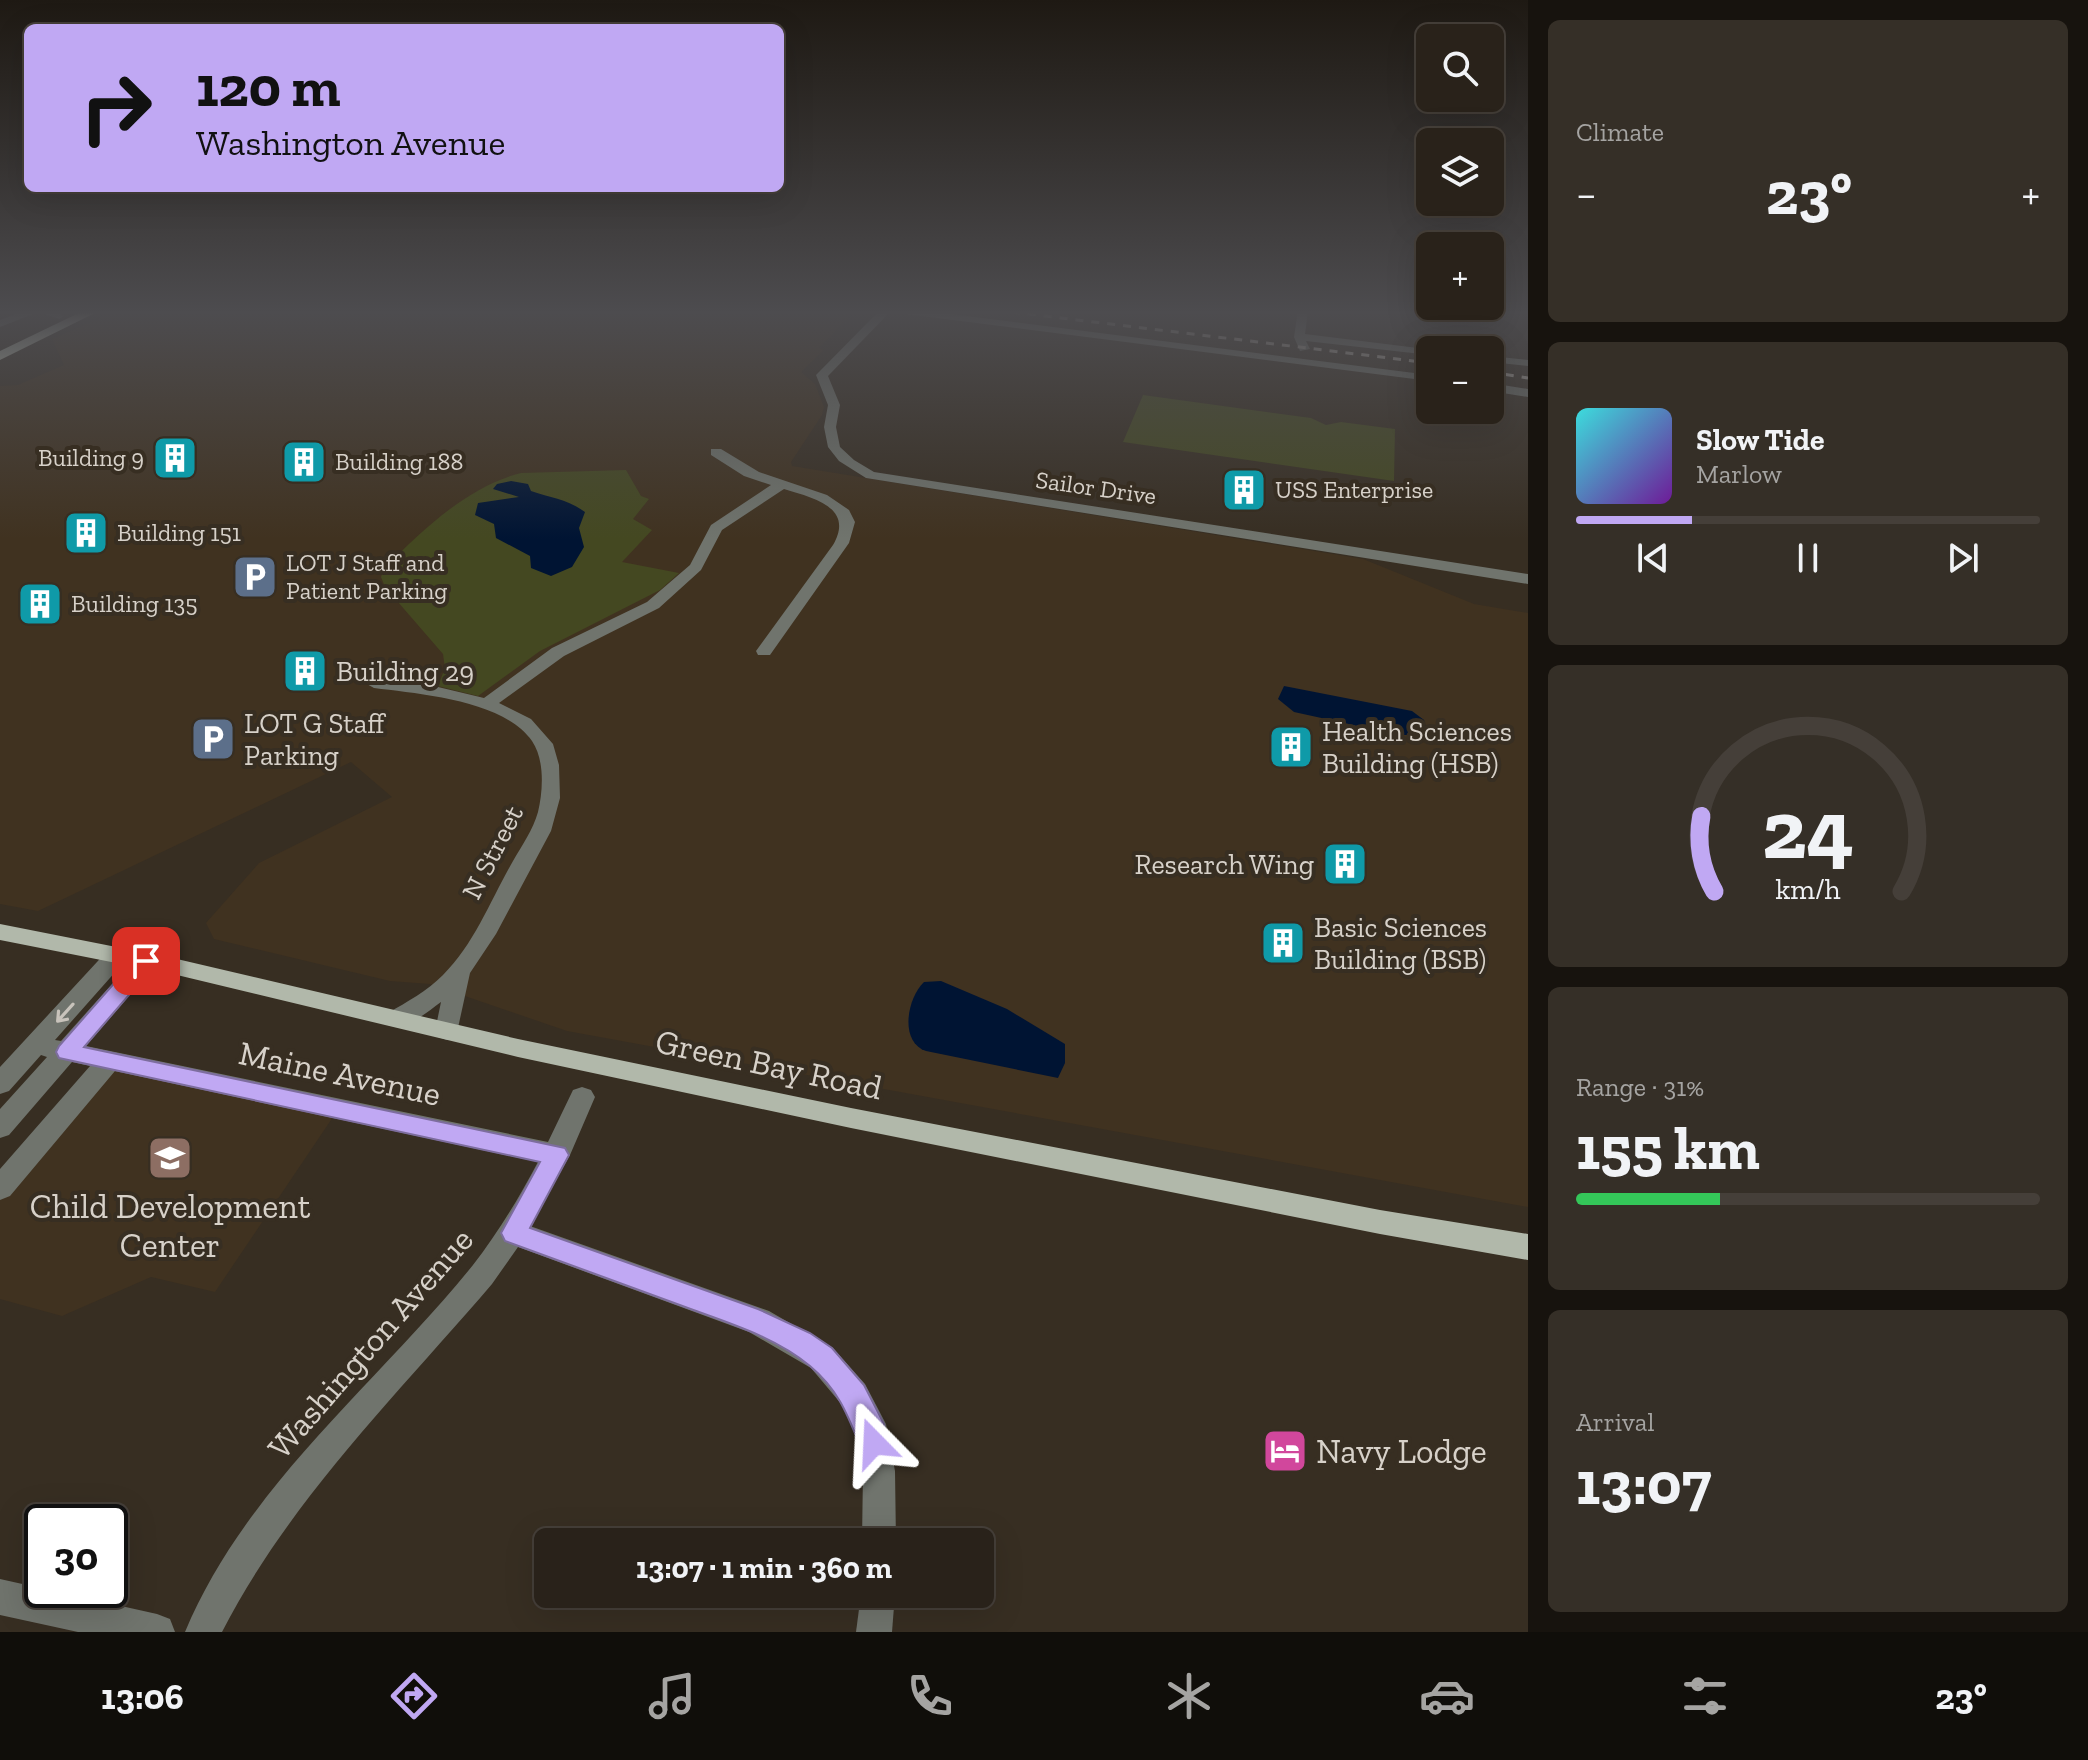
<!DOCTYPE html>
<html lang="en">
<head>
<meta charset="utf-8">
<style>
	:root { --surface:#29221a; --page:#352f27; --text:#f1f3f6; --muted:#a5a4a2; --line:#453f39; --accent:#c0a8f3 }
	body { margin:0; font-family:"Zilla Slab",serif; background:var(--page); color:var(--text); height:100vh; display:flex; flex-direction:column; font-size:30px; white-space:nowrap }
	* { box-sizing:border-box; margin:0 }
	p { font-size:26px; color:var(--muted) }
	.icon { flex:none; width:44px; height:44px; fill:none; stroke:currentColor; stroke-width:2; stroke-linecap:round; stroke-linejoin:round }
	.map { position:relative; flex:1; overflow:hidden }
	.sheet { display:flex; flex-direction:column; gap:20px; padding:20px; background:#17130e; width:560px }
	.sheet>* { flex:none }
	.hud { position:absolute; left:24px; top:24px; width:760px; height:168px; border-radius:12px; box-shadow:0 8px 32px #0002,0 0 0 2px var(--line); background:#c0a8f3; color:#111; overflow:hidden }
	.buttons { position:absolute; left:1416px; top:24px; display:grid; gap:16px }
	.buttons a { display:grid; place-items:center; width:88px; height:88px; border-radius:12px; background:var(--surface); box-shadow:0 8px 32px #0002,0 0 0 2px var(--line); font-size:40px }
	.speed { position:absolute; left:24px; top:1504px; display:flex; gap:16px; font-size:40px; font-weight:700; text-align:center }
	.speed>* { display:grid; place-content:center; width:104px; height:104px; border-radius:50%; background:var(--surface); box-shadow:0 8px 32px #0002,0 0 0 2px var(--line); line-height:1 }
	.speed .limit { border:4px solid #111; border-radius:12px; background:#fff; color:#111 }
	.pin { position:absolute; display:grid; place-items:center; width:68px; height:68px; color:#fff; margin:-34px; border-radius:16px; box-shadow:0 4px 12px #0006 }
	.me { position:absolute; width:88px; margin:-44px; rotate:339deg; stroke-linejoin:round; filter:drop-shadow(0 0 6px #0008) }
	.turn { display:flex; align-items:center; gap:28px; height:168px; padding:0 40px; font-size:36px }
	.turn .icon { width:104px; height:104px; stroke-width:2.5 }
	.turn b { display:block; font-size:56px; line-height:68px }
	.big { font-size:60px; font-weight:700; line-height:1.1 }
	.sheet .widget { flex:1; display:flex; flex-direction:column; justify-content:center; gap:12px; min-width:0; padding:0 28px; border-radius:12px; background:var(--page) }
	.sheet .dial { align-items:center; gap:0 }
	.dial svg { height:208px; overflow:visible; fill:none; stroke:var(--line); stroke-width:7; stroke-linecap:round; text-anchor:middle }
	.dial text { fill:var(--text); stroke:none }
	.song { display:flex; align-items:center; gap:24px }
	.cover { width:96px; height:96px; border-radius:12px; background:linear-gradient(135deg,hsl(180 70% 55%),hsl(280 70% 35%)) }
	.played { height:8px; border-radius:4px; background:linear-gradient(90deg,var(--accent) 25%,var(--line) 25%) }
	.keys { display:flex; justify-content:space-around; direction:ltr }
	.heat { display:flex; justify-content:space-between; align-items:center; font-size:44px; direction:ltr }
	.charge { height:12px; border-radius:6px; background:linear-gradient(90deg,#34c759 31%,var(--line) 0) }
	.trip { position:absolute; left:534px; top:1528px; width:460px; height:80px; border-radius:12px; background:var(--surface); box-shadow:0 8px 32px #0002,0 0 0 2px var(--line); font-weight:700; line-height:80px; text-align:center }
	.menu { display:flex; height:128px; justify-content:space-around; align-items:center; background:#100e0a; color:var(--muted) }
	.menu .icon { width:56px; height:56px }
	.menu .active { color:var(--accent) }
	.menu b { font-size:36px; color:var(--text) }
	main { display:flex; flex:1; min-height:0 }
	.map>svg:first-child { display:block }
</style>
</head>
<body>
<main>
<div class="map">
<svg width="1528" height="1632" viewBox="0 0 1528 1632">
	<rect width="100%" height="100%" fill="#372e22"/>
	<g fill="#403220">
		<path d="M118 310H856L819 348 824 350 801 372 815 384 824 407 822 415 791 462 792 466 1363 559 1474 604 1528 613V1207L567 1031 430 984 390 981 214 939 206 923 259 863 392 797 351 762 38 911 0 904V386L18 385 64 365 52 339Z"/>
		<path d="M119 1068 333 1117 215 1292 151 1277 62 1316 0 1299V1198L104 1074Z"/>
	</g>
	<g fill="#444821">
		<path d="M1143 395 1311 418 1326 425 1341 422 1395 429 1394 481 1123 442Z"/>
		<path d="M626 470 641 496 649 499 633 519 652 530 622 562 679 573 660 590 540 651 478 696 438 686 445 668 443 654 385 587 381 577 384 569C421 531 468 486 521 473Z"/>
	</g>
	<g fill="#001433">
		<path d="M511 481 528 484 531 491C551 498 567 499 585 512L579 528 584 547 572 567 551 576 531 568 530 556 496 538 494 524 475 515 478 503 519 497 493 489 497 484Z"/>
		<path d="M1284 686 1412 711 1424 720 1426 728 1411 735H1399L1294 712 1278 699Z"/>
		<path d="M941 981 1007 1009 1065 1044V1063L1058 1078 926 1051C899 1042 907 998 924 982Z"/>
	</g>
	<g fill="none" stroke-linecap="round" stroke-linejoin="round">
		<g fill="#70746d" fill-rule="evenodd">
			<path d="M26 310H51L64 316 59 319 38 312 0 327V320Z"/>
			<path d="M880 310H919L1430 375V381L890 312 828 376 840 405 836 427 840 447 854 460 874 472 1528 574V584L866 478 839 461 828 447 824 427 828 405 816 375Z"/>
			<path d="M1298 310H1308L1305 334 1434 350H1430V355L1306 341 1310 349 1300 351 1294 337Z"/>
			<path d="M1490 356 1528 360V366L1490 362Z"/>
			<path d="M1490 383 1528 389V397L1490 391Z"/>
			<path d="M711 449H721L759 472 827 495 849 510 855 522 849 543 770 655H758L756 651 833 545C855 507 813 498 784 489L722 530 701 570 659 608 564 656 499 703 531 719 553 744 559 765 560 798 551 831 496 934 470 973 456 1037 447 1040 438 1037 435 1031 441 1002C426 1013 406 1031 388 1025L384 1019 388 1013C407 1002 427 991 443 975 475 943 491 899 513 861 522 845 533 830 538 812 543 791 545 760 532 741 503 700 420 694 374 688L365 683 374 678 438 687 484 698 552 648 647 602 690 565 711 525 771 485 744 476 711 455Z"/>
			<path d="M117 947 125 949 128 955 125 961 55 1040 61 1041 138 955H154L157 961 154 967 86 1046 548 1142 573 1090 582 1087 591 1090 595 1097 570 1155 530 1226 769 1311 833 1348 865 1384 886 1424 895 1471 896 1542H862L863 1471 855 1428 843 1406 811 1368 749 1332 518 1247 492 1284C397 1395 289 1501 222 1632H185C246 1486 376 1385 473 1265 498 1233 519 1198 538 1162L115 1071 10 1196 0 1200V1169L90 1066 72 1062 9 1135 0 1138V1109L47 1057 41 1055 9 1091 0 1094V1067L109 949Z"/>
			<path d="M0 1579 157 1614 170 1619 175 1632H78L0 1615Z"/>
			<path d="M861 1594H895L892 1632H856Z"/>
		</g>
		<path fill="#b1b8aa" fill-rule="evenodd" d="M0 924 177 959 518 1039 851 1108 1380 1210 1528 1234V1260L1380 1234 851 1128 518 1057 177 975 0 940Z"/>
		<path fill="#cad3c2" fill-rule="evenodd" d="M85 310H101L0 360V351Z"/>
		<g stroke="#b9b3aa" stroke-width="3" stroke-dasharray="8 8" stroke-linecap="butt">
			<path d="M996 310 1430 363"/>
			<path d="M1490 372 1528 378"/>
		</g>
	</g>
	<defs><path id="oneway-shaft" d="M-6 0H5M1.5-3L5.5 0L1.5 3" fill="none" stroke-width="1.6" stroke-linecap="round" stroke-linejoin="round" transform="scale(2)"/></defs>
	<use stroke="#c8c3bb" href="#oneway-shaft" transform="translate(65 1013) rotate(132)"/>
	<linearGradient id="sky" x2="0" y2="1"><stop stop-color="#1e1913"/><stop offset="0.58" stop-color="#4d4c4f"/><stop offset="1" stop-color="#4d4c4f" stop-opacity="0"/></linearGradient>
	<rect width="1528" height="539" fill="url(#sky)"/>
	<path fill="#c0a8f3" stroke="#7d6d9e" stroke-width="2" d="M146 953 154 955 157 961 154 966 84 1047 565 1148 569 1155 530 1228 758 1309 810 1333 832 1348 864 1385 884 1424 888 1443 884 1453 874 1457 863 1453C849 1419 841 1392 810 1366 773 1335 722 1321 677 1304 620 1283 562 1262 505 1241L501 1233 540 1162 59 1058 56 1052 59 1046 139 955Z"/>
	<defs>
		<g id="building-square" transform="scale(2.3)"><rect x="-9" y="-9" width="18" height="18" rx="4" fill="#0f9aa8" stroke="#372e22"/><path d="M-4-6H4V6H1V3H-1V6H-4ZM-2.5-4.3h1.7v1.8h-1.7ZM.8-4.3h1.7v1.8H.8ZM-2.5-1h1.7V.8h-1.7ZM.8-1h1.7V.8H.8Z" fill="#fff"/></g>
		<g id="parking-square" transform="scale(2.3)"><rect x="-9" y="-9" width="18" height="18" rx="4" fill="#5c6f8a" stroke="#372e22"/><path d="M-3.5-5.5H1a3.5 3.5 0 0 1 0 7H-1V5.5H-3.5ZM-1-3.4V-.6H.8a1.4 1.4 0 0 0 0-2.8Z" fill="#fff"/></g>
		<g id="school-square" transform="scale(2.3)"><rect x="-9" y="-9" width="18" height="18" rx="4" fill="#8d6e63" stroke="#372e22"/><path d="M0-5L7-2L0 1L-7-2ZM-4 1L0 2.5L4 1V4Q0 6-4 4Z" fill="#fff"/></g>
		<g id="hotel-square" transform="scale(2.3)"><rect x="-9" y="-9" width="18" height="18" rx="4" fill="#d1479c" stroke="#372e22"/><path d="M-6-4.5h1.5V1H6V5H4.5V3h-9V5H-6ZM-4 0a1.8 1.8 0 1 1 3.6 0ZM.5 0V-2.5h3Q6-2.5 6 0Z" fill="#fff"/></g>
	</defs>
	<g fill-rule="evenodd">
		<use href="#building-square" x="175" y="458"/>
		<use href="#building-square" x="304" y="462"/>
		<use href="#building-square" x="1244" y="490"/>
		<use href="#building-square" x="86" y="533"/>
		<use href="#parking-square" x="255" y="577"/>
		<use href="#building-square" x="40" y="604"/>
		<use href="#building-square" x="305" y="671"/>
		<use href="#parking-square" x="213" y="739"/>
		<use href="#building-square" x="1291" y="747"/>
		<use href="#building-square" x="1345" y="864"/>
		<use href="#building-square" x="1283" y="943"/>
		<use href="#school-square" x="170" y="1158"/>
		<use href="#hotel-square" x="1285" y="1451"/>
	</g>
	<g text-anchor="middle" stroke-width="8" stroke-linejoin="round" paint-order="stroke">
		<g font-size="24" fill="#d7d1c9" stroke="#372e22" text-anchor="start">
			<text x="144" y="466" text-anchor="end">Building 9</text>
			<text x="335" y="470">Building 188</text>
			<text x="1275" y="498">USS Enterprise</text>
			<text x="117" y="541">Building 151</text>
			<text x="286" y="571">LOT J Staff and<tspan x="286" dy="28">Patient Parking</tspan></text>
			<text x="71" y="612">Building 135</text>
		</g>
		<g font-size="24" fill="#d7d1c9" stroke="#372e22">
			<text transform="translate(1096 488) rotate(8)" y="8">Sailor Drive</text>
		</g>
		<g font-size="28" fill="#d7d1c9" stroke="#372e22" text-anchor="start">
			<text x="336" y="681">Building 29</text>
			<text x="244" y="733">LOT G Staff<tspan x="244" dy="32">Parking</tspan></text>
			<text x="1322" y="741">Health Sciences<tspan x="1322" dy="32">Building (HSB)</tspan></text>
			<text x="1314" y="874" text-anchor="end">Research Wing</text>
			<text x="1314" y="937">Basic Sciences<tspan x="1314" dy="32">Building (BSB)</tspan></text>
		</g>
		<g font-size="28" fill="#d7d1c9" stroke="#372e22">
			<text transform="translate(492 852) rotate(-63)" y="10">N Street</text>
		</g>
		<g font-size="34" fill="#d7d1c9" stroke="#372e22">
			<text transform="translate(769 1064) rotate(12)" y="12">Green Bay Road</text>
			<text transform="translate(340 1073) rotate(12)" y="12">Maine Avenue</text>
			<text transform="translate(370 1343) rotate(-49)" y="12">Washington Avenue</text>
		</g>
		<g font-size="34" fill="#d7d1c9" stroke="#372e22">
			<text x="170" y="1218">Child Development<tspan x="170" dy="39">Center</tspan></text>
			<text x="1316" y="1463" text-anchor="start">Navy Lodge</text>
		</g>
	</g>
</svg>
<div class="buttons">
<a><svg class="icon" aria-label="search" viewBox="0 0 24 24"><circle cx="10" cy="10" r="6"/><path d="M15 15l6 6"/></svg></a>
<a><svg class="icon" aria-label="layers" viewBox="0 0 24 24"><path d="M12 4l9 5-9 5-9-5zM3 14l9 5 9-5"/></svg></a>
<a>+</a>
<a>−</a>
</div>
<div class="speed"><div class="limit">30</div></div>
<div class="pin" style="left:146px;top:961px;background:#d93025"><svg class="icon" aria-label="arrive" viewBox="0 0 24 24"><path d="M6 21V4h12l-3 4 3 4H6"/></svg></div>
<svg class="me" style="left:874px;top:1443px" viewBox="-20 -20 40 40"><path d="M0-17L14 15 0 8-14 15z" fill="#c0a8f3" stroke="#fff" stroke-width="4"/></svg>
<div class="trip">13:07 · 1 min · 360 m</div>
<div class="hud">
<div class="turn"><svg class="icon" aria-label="right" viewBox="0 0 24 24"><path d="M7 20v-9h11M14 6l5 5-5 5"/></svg><div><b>120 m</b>Washington Avenue</div></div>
</div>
</div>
<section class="sheet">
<div class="widget"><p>Climate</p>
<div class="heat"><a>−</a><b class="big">23°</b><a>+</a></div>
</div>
<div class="widget">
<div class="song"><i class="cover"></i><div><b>Slow Tide</b><p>Marlow</p></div></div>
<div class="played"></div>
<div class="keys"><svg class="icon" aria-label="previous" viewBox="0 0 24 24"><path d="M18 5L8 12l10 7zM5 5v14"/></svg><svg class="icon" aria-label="pause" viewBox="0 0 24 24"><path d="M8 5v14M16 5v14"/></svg><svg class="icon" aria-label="next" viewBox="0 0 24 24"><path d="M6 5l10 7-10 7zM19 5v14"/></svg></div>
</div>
<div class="widget dial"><svg viewBox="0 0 100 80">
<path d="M14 69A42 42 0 1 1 86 69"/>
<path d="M14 69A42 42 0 0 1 9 40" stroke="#c0a8f3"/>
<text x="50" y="56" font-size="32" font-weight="700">24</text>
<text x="50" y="72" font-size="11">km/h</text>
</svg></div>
<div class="widget"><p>Range · 31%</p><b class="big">155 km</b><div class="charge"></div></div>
<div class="widget"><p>Arrival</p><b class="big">13:07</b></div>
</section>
</main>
<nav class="menu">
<b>13:06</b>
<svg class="icon active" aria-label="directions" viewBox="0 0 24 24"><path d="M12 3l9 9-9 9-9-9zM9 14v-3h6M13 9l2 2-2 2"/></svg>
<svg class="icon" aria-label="music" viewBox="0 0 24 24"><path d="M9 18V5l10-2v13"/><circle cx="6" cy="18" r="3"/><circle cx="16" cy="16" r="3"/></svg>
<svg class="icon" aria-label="phone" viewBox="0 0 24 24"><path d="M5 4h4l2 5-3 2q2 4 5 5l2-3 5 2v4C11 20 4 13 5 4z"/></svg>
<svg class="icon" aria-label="climate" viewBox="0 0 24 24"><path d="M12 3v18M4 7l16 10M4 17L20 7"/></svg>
<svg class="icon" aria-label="car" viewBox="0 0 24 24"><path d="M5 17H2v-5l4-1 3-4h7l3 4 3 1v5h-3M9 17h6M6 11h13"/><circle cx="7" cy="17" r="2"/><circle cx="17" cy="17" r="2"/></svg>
<svg class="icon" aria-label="filters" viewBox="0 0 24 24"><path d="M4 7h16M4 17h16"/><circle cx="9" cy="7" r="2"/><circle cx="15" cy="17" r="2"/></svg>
<b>23°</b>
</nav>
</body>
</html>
